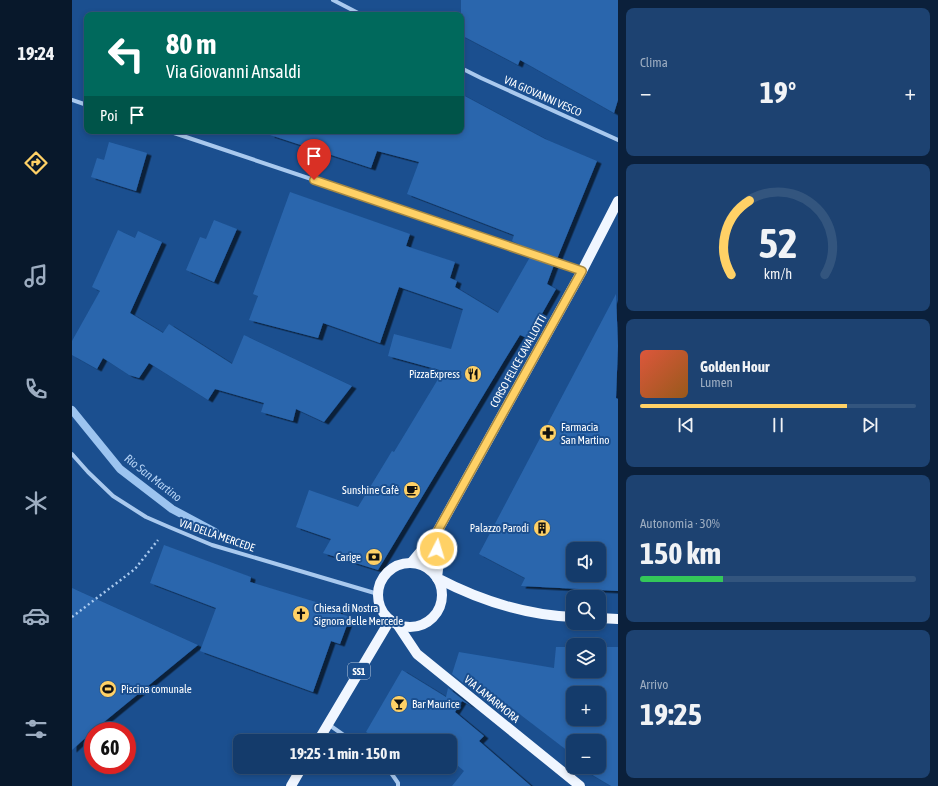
<!DOCTYPE html>
<html lang="it">
<head>
<meta charset="utf-8">
<style>
	:root { --surface:#143b6b; --page:#1d4271; --text:#f1f3f6; --muted:#9dadc1; --line:#33557e; --accent:#ffd166 }
	body { margin:0; font-family:"Asap Condensed",sans-serif; background:var(--page); color:var(--text); height:100vh; display:flex; flex-direction:column; font-size:15px; white-space:nowrap }
	* { box-sizing:border-box; margin:0 }
	p { font-size:13px; color:var(--muted) }
	.icon { flex:none; width:22px; height:22px; fill:none; stroke:currentColor; stroke-width:2; stroke-linecap:round; stroke-linejoin:round }
	.map { position:relative; flex:1; overflow:hidden }
	.details { display:flex; flex-direction:column; gap:8px; padding:8px; background:#0b203b; width:320px }
	.details>* { flex:none }
	.banner { position:absolute; left:12px; top:12px; width:380px; height:122px; border-radius:8px; box-shadow:0 2px 6px #0003,0 0 0 1px var(--line); background:#00695c; color:#fff; overflow:hidden }
	.fabs { position:absolute; left:494px; top:542px; display:grid; gap:8px }
	.fabs a { display:grid; place-items:center; width:40px; height:40px; border-radius:8px; background:var(--surface); box-shadow:0 2px 6px #0003,0 0 0 1px var(--line); font-size:20px }
	.speed { position:absolute; left:12px; top:722px; display:flex; gap:8px; font-size:20px; font-weight:700; text-align:center }
	.speed>* { display:grid; place-content:center; width:52px; height:52px; border-radius:50%; background:var(--surface); box-shadow:0 2px 6px #0003,0 0 0 1px var(--line); line-height:1 }
	.speed .limit { border:6px solid #d22; background:#fff; color:#111 }
	.pin { position:absolute; display:grid; place-items:center; width:34px; height:34px; color:#fff; margin:-41px -17px; border-radius:50% 50% 50% 0; rotate:-45deg; box-shadow:0 0 4px #0007 }
	.pin .icon { rotate:45deg }
	.me { position:absolute; width:44px; margin:-22px; rotate:5deg; stroke-linejoin:round; filter:drop-shadow(0 0 3px #0008) }
	.turn { display:flex; align-items:center; gap:14px; height:84px; padding:0 16px; font-size:18px }
	.turn .icon { width:52px; height:52px; stroke-width:2.5 }
	.turn b { display:block; font-size:28px; line-height:34px }
	.then { display:flex; align-items:center; height:38px; padding:0 16px; background:#0003; gap:8px; font-size:15px }
	.big { font-size:30px; font-weight:700; line-height:1.1 }
	.details .widget { flex:1; display:flex; flex-direction:column; justify-content:center; gap:6px; min-width:0; padding:0 14px; border-radius:8px; background:var(--page) }
	.details .dial { align-items:center; gap:0 }
	.dial svg { height:104px; overflow:visible; fill:none; stroke:var(--line); stroke-width:7; stroke-linecap:round; text-anchor:middle }
	.dial text { fill:var(--text); stroke:none }
	.song { display:flex; align-items:center; gap:12px }
	.cover { width:48px; height:48px; border-radius:6px; background:linear-gradient(135deg,hsl(10 70% 55%),hsl(30 70% 35%)) }
	.played { height:4px; border-radius:2px; background:linear-gradient(90deg,var(--accent) 75%,var(--line) 75%) }
	.keys { display:flex; justify-content:space-around; direction:ltr }
	.heat { display:flex; justify-content:space-between; align-items:center; font-size:22px; direction:ltr }
	.charge { height:6px; border-radius:3px; background:linear-gradient(90deg,#34c759 30%,var(--line) 0) }
	.trip { position:absolute; left:161px; top:734px; width:224px; height:40px; border-radius:8px; background:var(--surface); box-shadow:0 2px 6px #0003,0 0 0 1px var(--line); font-weight:700; line-height:40px; text-align:center }
	main { display:flex; flex:1; min-height:0 }
	.dock { display:flex; flex-direction:column; width:72px; justify-content:space-around; align-items:center; background:#08182b; color:var(--muted) }
	.dock .icon { width:28px; height:28px }
	.dock .selected { color:var(--accent) }
	.dock b { font-size:18px; color:var(--text) }
	.map>svg:first-child { display:block }
</style>
</head>
<body>
<main>
<nav class="dock">
<b>19:24</b>
<svg class="icon selected" aria-label="directions" viewBox="0 0 24 24"><path d="M12 3l9 9-9 9-9-9zM9 14v-3h6M13 9l2 2-2 2"/></svg>
<svg class="icon" aria-label="music" viewBox="0 0 24 24"><path d="M9 18V5l10-2v13"/><circle cx="6" cy="18" r="3"/><circle cx="16" cy="16" r="3"/></svg>
<svg class="icon" aria-label="phone" viewBox="0 0 24 24"><path d="M5 4h4l2 5-3 2q2 4 5 5l2-3 5 2v4C11 20 4 13 5 4z"/></svg>
<svg class="icon" aria-label="climate" viewBox="0 0 24 24"><path d="M12 3v18M4 7l16 10M4 17L20 7"/></svg>
<svg class="icon" aria-label="car" viewBox="0 0 24 24"><path d="M5 17H2v-5l4-1 3-4h7l3 4 3 1v5h-3M9 17h6M6 11h13"/><circle cx="7" cy="17" r="2"/><circle cx="17" cy="17" r="2"/></svg>
<svg class="icon" aria-label="filters" viewBox="0 0 24 24"><path d="M4 7h16M4 17h16"/><circle cx="9" cy="7" r="2"/><circle cx="15" cy="17" r="2"/></svg>
</nav>
<div class="map">
<svg width="546" height="786" viewBox="0 0 546 786">
	<defs>
		<filter id="shadow"><feDropShadow dx="4.5" dy="2.5" stdDeviation="0" flood-color="#0009"/></filter>
	</defs>
	<rect width="100%" height="100%" fill="#1b4f8f"/>
	<g fill="none" stroke-linecap="round" stroke-linejoin="round">
		<path stroke="#9cc4f0" stroke-width="8" d="M0 410 48 469 100 509 143 532"/>
	</g>
	<g fill="#2a66ad" fill-rule="evenodd" filter="url(#shadow)">
		<path d="M389 0H546V100L542 113 448 60 446 65 389 35Z"/>
		<path d="M389 94 473 139 525 161 485 259 461 251 440 241 442 235 335 194 347 162 305 151 299 168 198 135 199 131H389Z"/>
		<path d="M37 142 75 153 64 191 19 177 25 158 32 160Z"/>
		<path d="M218 192 338 234 334 246 383 262 378 278 385 281 383 287 426 313 458 257 482 265 475 284 484 289 471 312 455 338 448 335 432 361 306 570 251 553 259 539 224 527 237 490 286 507 320 451 322 452 371 371 316 356 322 334 379 349 391 309 327 287 308 343 251 323 246 338 177 320 186 296 181 294Z"/>
		<path d="M142 220 165 229 142 282 114 270 128 237 134 239Z"/>
		<path d="M46 230 63 238 66 231 90 242 58 313 91 333 97 324 160 364 172 335 280 386 252 422 224 409 221 421 189 412 192 403 143 389 136 400 77 363 67 378 57 375 31 358 25 369 0 355V341L28 291 20 287Z"/>
		<path d="M544 294 546 346 544 398 546 399V591L449 586 453 578 407 554ZM501 549H527V575H501Z"/>
		<path d="M92 545 179 577 178 582 267 609 266 613 278 617 268 644 259 641 241 692 128 651 144 608 78 583Z"/>
		<path d="M0 588 126 645 21 731 0 750Z"/>
		<path d="M484 647H501V671H527V647H546V786H539L507 767H527V741H501V755L437 706 430 714 380 674 387 652 482 668ZM501 693H527V719H501Z"/>
		<path d="M330 670 374 697 376 688 399 706 390 701 383 712 412 736 407 741 459 786H380L392 771 378 759V741H310L294 732Z"/>
	</g>
	<g fill="none" stroke-linecap="round" stroke-linejoin="round">
		<path stroke="#a9c9ee" stroke-width="2.5" stroke-dasharray="2 3" stroke-linecap="butt" d="M0 617 63 569 86 540"/>
		<g stroke="#a9c9ee" stroke-width="4">
			<path d="M261 0 290 15"/>
			<path d="M389 68 409 78 546 140"/>
			<path d="M0 100 15 105"/>
			<path d="M96 131 341 213 509 271"/>
			<path d="M0 454 16 472 41 496 74 517 97 527 140 545 306 594"/>
			<path d="M256 724 280 741"/>
			<path d="M315 767 326 783V786"/>
		</g>
		<g stroke="#f0f6ff" stroke-width="10">
			<path d="M365 532V549L367 561 365 578C407 600 453 615 501 617"/>
			<path d="M339 563 365 532 510 271 546 201"/>
			<circle cx="338" cy="595" r="32"/>
			<path d="M527 618 546 619"/>
			<path d="M325 624 345 654 508 786"/>
			<path d="M246 741 318 620"/>
			<path d="M219 786 230 767"/>
		</g>
	</g>
	<g fill="none" stroke-linecap="round" stroke-linejoin="round">
		<g stroke="#a68842" stroke-width="10">
			<path id="route" d="M242 180 510 271 365 532V549"/>
		</g>
		<use href="#route" stroke="#ffd166" stroke-width="7"/>
	</g>
	<defs>
		<g id="restaurant-disc" transform="scale(0.9)"><circle r="9.5" fill="#ffd166" stroke="#1b4f8f"/><path d="M-5-6h1v4h1v-4h1v4h1v-4h1v5L-1.5 .5V6h-2V.5L-5-1ZM5-6V6H3V1.5H1.5Q1.5-4 5-6Z" fill="#111"/></g>
		<g id="pharmacy-disc" transform="scale(0.9)"><circle r="9.5" fill="#ffd166" stroke="#1b4f8f"/><path d="M-2-6h4v4h4v4h-4v4h-4v-4h-4v-4h4Z" fill="#111"/></g>
		<g id="cafe-disc" transform="scale(0.9)"><circle r="9.5" fill="#ffd166" stroke="#1b4f8f"/><path d="M-5.5-4.5H6V0H3Q3 3.5 0 3.5H-2.5Q-5.5 3.5-5.5 0ZM3-3.2v2h1.7v-2ZM-6 4.5H4V6H-6Z" fill="#111"/></g>
		<g id="building-disc" transform="scale(0.9)"><circle r="9.5" fill="#ffd166" stroke="#1b4f8f"/><path d="M-4-6H4V6H1V3H-1V6H-4ZM-2.5-4.3h1.7v1.8h-1.7ZM.8-4.3h1.7v1.8H.8ZM-2.5-1h1.7V.8h-1.7ZM.8-1h1.7V.8H.8Z" fill="#111"/></g>
		<g id="bank-disc" transform="scale(0.9)"><circle r="9.5" fill="#ffd166" stroke="#1b4f8f"/><path d="M-6-4H6V4H-6ZM0-2.3a2.3 2.3 0 1 0 0 4.6a2.3 2.3 0 1 0 0-4.6Z" fill="#111"/></g>
		<g id="church-disc" transform="scale(0.9)"><circle r="9.5" fill="#ffd166" stroke="#1b4f8f"/><path d="M-1.2-6h2.4v3.5h3.3v2.4h-3.3V6h-2.4V-.1h-3.3v-2.4h3.3Z" fill="#111"/></g>
		<g id="stadium-disc" transform="scale(0.9)"><circle r="9.5" fill="#ffd166" stroke="#1b4f8f"/><path d="M0-5a6.5 5 0 1 0 0 10a6.5 5 0 1 0 0-10ZM-3.5-1.8h7v3.6h-7Z" fill="#111"/></g>
		<g id="bar-disc" transform="scale(0.9)"><circle r="9.5" fill="#ffd166" stroke="#1b4f8f"/><path d="M-6-5H6L.8 .8V4.5H3.5V6h-7V4.5H-.8V.8Z" fill="#111"/></g>
	</defs>
	<g fill-rule="evenodd">
		<use href="#restaurant-disc" x="401" y="374"/>
		<use href="#pharmacy-disc" x="476" y="433"/>
		<use href="#cafe-disc" x="340" y="490"/>
		<use href="#building-disc" x="470" y="528"/>
		<use href="#bank-disc" x="302" y="557"/>
		<use href="#church-disc" x="229" y="614"/>
		<use href="#stadium-disc" x="36" y="689"/>
		<use href="#bar-disc" x="327" y="704"/>
	</g>
	<g text-anchor="middle" stroke-width="4" stroke-linejoin="round" paint-order="stroke">
		<rect fill="#1b4f8f" stroke="#bbcadd" stroke-width="1" x="276" y="663" width="22" height="16" rx="3"/>
		<g font-size="10" font-weight="bold" fill="#fff">
			<text x="287" y="675">SS1</text>
		</g>
		<g font-size="11" fill="#fff" stroke="#1b4f8f">
			<text transform="translate(471 96) rotate(24)" y="4">VIA GIOVANNI VESCO</text>
			<text transform="translate(446 361) rotate(-61)" y="4">CORSO FELICE CAVALLOTTI</text>
			<text transform="translate(145 535) rotate(19)" y="4">VIA DELLA MERCEDE</text>
			<text transform="translate(420 699) rotate(39)" y="4">VIA LAMARMORA</text>
		</g>
		<g font-size="11" fill="#fff" stroke="#1b4f8f" text-anchor="end">
			<text x="388" y="378">PizzaExpress</text>
			<text x="489" y="431" text-anchor="start">Farmacia<tspan x="489" dy="13">San Martino</tspan></text>
			<text x="327" y="494">Sunshine Cafè</text>
			<text x="457" y="532">Palazzo Parodi</text>
			<text x="289" y="561">Carige</text>
			<text x="242" y="612" text-anchor="start">Chiesa di Nostra<tspan x="242" dy="13">Signora delle Mercede</tspan></text>
			<text x="49" y="693" text-anchor="start">Piscina comunale</text>
			<text x="340" y="708" text-anchor="start">Bar Maurice</text>
		</g>
		<g font-size="12" font-style="italic" fill="#b5d3f5" stroke="#1b4f8f">
			<text transform="translate(81 478) rotate(38)" y="4">Rio San Martino</text>
		</g>
	</g>
</svg>
<div class="fabs">
<a><svg class="icon" aria-label="sound" viewBox="0 0 24 24"><path d="M4 9h4l5-4v14l-5-4H4zM17 9q2 3 0 6"/></svg></a>
<a><svg class="icon" aria-label="search" viewBox="0 0 24 24"><circle cx="10" cy="10" r="6"/><path d="M15 15l6 6"/></svg></a>
<a><svg class="icon" aria-label="layers" viewBox="0 0 24 24"><path d="M12 4l9 5-9 5-9-5zM3 14l9 5 9-5"/></svg></a>
<a>+</a>
<a>−</a>
</div>
<div class="speed"><div class="limit">60</div></div>
<div class="pin" style="left:242px;top:180px;background:#d93025"><svg class="icon" aria-label="arrive" viewBox="0 0 24 24"><path d="M6 21V4h12l-3 4 3 4H6"/></svg></div>
<svg class="me" style="left:365px;top:549px" viewBox="-20 -20 40 40"><circle r="17" fill="#ffd166" stroke="#fff" stroke-width="3"/><path d="M0-11L8 9 0 5-8 9z" fill="#fff"/></svg>
<div class="trip">19:25 · 1 min · 150 m</div>
<div class="banner">
<div class="turn"><svg class="icon" aria-label="left" viewBox="0 0 24 24"><path d="M17 20v-9H6M10 6l-5 5 5 5"/></svg><div><b>80 m</b>Via Giovanni Ansaldi</div></div>
<div class="then">Poi<svg class="icon" aria-label="arrive" viewBox="0 0 24 24"><path d="M6 21V4h12l-3 4 3 4H6"/></svg></div>
</div>
</div>
<section class="details">
<div class="widget"><p>Clima</p>
<div class="heat"><a>−</a><b class="big">19°</b><a>+</a></div>
</div>
<div class="widget dial"><svg viewBox="0 0 100 80">
<path d="M14 69A42 42 0 1 1 86 69"/>
<path d="M14 69A42 42 0 0 1 28 12" stroke="#ffd166"/>
<text x="50" y="56" font-size="32" font-weight="700">52</text>
<text x="50" y="72" font-size="11">km/h</text>
</svg></div>
<div class="widget">
<div class="song"><i class="cover"></i><div><b>Golden Hour</b><p>Lumen</p></div></div>
<div class="played"></div>
<div class="keys"><svg class="icon" aria-label="previous" viewBox="0 0 24 24"><path d="M18 5L8 12l10 7zM5 5v14"/></svg><svg class="icon" aria-label="pause" viewBox="0 0 24 24"><path d="M8 5v14M16 5v14"/></svg><svg class="icon" aria-label="next" viewBox="0 0 24 24"><path d="M6 5l10 7-10 7zM19 5v14"/></svg></div>
</div>
<div class="widget"><p>Autonomia · 30%</p><b class="big">150 km</b><div class="charge"></div></div>
<div class="widget"><p>Arrivo</p><b class="big">19:25</b></div>
</section>
</main>
</body>
</html>
